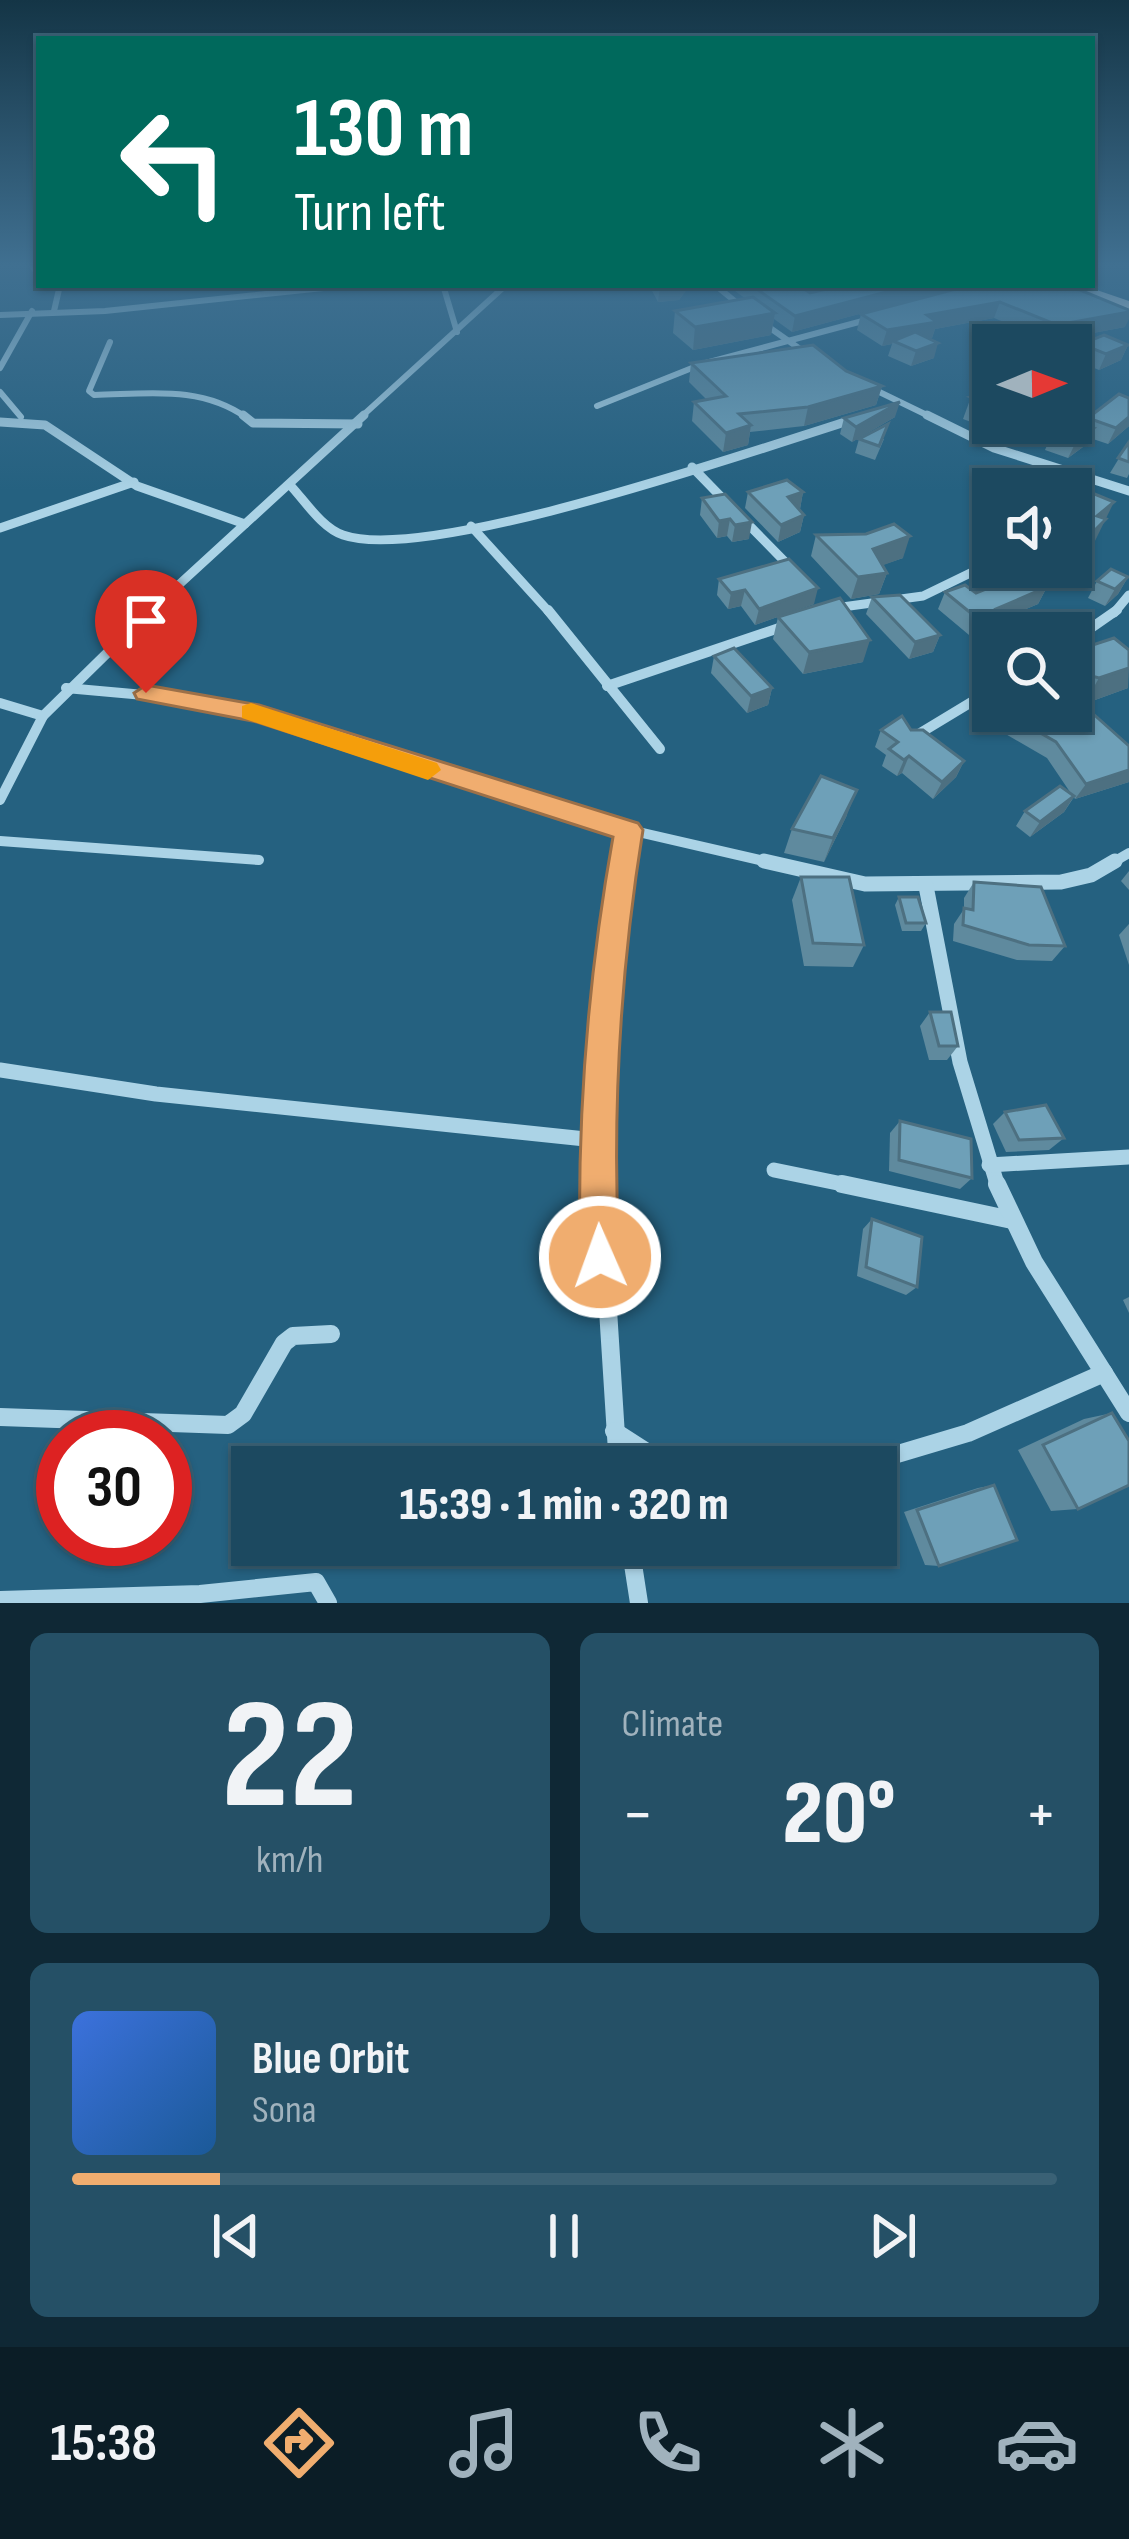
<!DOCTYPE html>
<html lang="en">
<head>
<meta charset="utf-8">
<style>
	:root { --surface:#1c4960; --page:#255066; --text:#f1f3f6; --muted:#a0b2bd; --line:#3a6175; --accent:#f0ad6f }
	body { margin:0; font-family:"Sofia Sans Condensed",sans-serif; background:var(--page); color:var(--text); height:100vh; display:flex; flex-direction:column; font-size:45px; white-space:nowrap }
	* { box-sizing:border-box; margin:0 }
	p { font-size:39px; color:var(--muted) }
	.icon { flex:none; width:66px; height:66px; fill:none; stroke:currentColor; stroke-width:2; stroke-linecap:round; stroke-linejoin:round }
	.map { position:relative; height:1603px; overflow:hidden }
	.details { display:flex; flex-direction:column; gap:30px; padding:30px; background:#0f2835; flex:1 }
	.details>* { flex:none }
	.hud { position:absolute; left:36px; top:36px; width:1059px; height:252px; border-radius:0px; box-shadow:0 3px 9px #0004,0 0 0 3px var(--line); background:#00695c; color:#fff; overflow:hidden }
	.needle { width:78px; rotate:89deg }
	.fabs { position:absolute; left:972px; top:324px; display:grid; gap:24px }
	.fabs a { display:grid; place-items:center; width:120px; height:120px; border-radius:0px; background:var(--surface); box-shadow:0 3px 9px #0004,0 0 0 3px var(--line); font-size:60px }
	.speed { position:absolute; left:36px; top:1410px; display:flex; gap:24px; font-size:60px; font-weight:700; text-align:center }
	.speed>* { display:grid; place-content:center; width:156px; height:156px; border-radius:50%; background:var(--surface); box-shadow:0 3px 9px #0004,0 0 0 3px var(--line); line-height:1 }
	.speed .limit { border:18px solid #d22; background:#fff; color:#111 }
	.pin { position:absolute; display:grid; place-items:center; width:102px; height:102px; color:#fff; margin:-123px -51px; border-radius:50% 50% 50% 0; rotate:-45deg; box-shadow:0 0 12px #0007 }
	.pin .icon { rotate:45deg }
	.me { position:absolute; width:132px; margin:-66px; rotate:358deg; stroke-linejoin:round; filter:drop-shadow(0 0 9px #0008) }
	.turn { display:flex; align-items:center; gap:42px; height:252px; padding:0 60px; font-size:54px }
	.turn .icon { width:156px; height:156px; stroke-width:2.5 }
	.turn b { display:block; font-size:84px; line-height:102px }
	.big { font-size:90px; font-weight:800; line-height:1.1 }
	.details .card { flex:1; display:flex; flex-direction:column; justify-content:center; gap:18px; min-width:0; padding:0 42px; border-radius:18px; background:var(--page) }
	.details .dial { align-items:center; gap:0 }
	.dial b { font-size:156px; line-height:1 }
	.song { display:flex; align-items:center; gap:36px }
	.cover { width:144px; height:144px; border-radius:18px; background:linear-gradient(135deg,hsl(220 70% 55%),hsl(210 70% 35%)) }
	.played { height:12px; border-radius:6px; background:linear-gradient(90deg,var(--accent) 15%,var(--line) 15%) }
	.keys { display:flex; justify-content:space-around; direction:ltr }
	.heat { display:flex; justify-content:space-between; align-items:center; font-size:66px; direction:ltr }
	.details .tiles { flex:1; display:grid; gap:30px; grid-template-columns:1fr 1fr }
	.card:last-child { grid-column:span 2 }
	.trip { position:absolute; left:231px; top:1446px; width:666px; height:120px; border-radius:0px; background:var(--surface); box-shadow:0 3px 9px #0004,0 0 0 3px var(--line); font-weight:800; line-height:120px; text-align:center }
	.menu { display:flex; height:192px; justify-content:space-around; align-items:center; background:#0b1d26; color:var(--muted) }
	.menu .icon { width:84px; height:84px }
	.menu .current { color:var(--accent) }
	.menu b { font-size:54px; color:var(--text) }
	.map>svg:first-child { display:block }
</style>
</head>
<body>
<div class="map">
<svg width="1129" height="1603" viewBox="0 0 1129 1603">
	<rect width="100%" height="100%" fill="#256180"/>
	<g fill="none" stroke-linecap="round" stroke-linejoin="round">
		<g stroke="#abd3e6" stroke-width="6">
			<path d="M32 266 39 275"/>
			<path d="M443 285 457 332"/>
			<path d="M715 285 747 311"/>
			<path d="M54 311 60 285"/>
			<path d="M0 315 105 311 352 285"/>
			<path d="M763 323 810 356"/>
			<path d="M110 342 89 391 94 395C149 394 201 385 247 418"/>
			<path d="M0 368 32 311"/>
			<path d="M865 385 933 418"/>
			<path d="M0 392 21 417"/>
			<path d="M597 406 702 364 870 319"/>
			<path d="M360 418 506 285"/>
		</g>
		<g stroke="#abd3e6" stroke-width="9">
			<path d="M243 415 253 423 358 424"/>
			<path d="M927 415 994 448 1129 491"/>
			<path d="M0 422 45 425 137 486 245 524"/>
			<path d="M692 467 729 505"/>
			<path d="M290 485C305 501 322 528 343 535 429 565 760 448 858 418"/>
			<path d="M1062 489 1084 474"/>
			<path d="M743 519 792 569"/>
			<path d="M471 526 550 613"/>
			<path d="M0 528 134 482"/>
			<path d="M835 608 923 596 993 562"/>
			<path d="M148 613 364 415"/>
			<path d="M1114 613 1129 595"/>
		</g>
		<g stroke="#abd3e6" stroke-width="10">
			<path d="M548 610 660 749"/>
			<path d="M1071 642 1117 610"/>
			<path d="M607 686 788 625"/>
			<path d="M66 688 211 701 582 819 777 864"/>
			<path d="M0 703 43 716"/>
			<path d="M912 738 993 689"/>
			<path d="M0 800 43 716 151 610"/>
			<path d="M0 841 259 860"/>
			<path d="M623 864 628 830"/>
			<path d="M1110 864 1129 853"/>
		</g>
		<g stroke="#abd3e6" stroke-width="15">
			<path d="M764 861 865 884 1061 882 1091 875 1115 861"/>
			<path d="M926 886 960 1062 998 1187"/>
			<path d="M0 1070 156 1094 595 1140"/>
			<path d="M989 1165 1129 1157"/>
			<path d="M774 1170 857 1187"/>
			<path d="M600 1187 607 992 623 861"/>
		</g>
		<g stroke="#abd3e6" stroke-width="18">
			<path d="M600 1184 618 1467"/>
			<path d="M842 1184 1012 1220"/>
			<path d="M997 1184 1034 1262 1129 1413"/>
			<path d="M0 1417 228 1425 243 1414 284 1343 293 1336 331 1334"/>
			<path d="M614 1431 670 1467"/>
			<path d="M854 1467 968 1433 1104 1373"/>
			<path d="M630 1545 639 1603"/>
			<path d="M0 1600 200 1594 316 1582 328 1603"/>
		</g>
		<path fill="#fff" fill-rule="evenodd" d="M1058 285H1082L1129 301V312Z"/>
	</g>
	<g fill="#5f8a9e">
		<path d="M649 285H709L687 289 679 300 658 302Z"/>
		<path d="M727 285H798L810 293 844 285H967L792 332 774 319 771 335 693 350 673 333 675 311 746 299Z"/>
		<path d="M971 285 1125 327 1050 341 994 318 935 329 932 338H929L934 358 911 366 888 356 892 344 882 346 857 330 861 314Z"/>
		<path d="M1081 344 1128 345 1121 360 1099 370 1075 360Z"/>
		<path d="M691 363 846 371 882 386 876 405 804 426 750 432 748 445 723 452 692 421 694 402 707 400 689 382Z"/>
		<path d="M993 392V423L990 429 963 419 971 397Z"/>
		<path d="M1129 398V426L1108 444 1090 438 1087 444 1068 458 1045 450 1052 434 1085 425 1088 418Z"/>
		<path d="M895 417 852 442 840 434 844 418Z"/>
		<path d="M859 439H884L875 460 855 453Z"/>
		<path d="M1129 442V474L1127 478 1110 473Z"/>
		<path d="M748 492H803L800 509 804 515 800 532 778 542 745 508Z"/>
		<path d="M991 492H993V540L973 535Z"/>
		<path d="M725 494 749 539 732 542 727 536 717 538 700 515 702 498Z"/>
		<path d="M816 535 903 558 882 565 887 573 879 594 851 599 811 556Z"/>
		<path d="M1128 577 1118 594 1105 606 1088 598 1097 581Z"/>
		<path d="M719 579 814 604 755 625 741 606 728 609 717 595Z"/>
		<path d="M1047 587 1038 604 1005 618 975 640 938 609 945 592 976 593Z"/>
		<path d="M872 597 940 635 933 652 909 659 866 614Z"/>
		<path d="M778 617 863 662 803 674 773 639Z"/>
		<path d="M1071 652 1128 688 1084 704 1071 700Z"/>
		<path d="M714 656 772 688 768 705 747 713 711 673Z"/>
		<path d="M993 706V711H1028L1129 746V782L1075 799 1074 797 1064 812 1030 837 1016 826 1025 811 1072 795 1047 758 985 722Z"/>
		<path d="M881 730H911L964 761 956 777 933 799 902 773 897 776 882 766 886 755 875 747Z"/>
		<path d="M847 815 824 862 784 853 792 829Z"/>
		<path d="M1129 871V890L1121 881Z"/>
		<path d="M801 877 864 945 853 967 804 966 792 900Z"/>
		<path d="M974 882 1065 946 1052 961 1017 960 953 941 954 924 964 909V898Z"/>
		<path d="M899 897 926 923 921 931H902L895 905Z"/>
		<path d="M1129 924V965L1119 935Z"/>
		<path d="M930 1012 958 1046 947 1060H929L920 1026Z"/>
		<path d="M1005 1112 1064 1138 1049 1150 1006 1152 993 1124Z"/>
		<path d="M900 1121 972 1178 960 1189 889 1171 890 1133Z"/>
		<path d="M872 1219 917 1287 906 1295 857 1276 863 1229Z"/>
		<path d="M1129 1297V1313L1123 1300Z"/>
		<path d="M1112 1413 1078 1509 1051 1511 1018 1450 1084 1419Z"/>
		<path d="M994 1485 939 1566 925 1565 904 1512 978 1488Z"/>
	</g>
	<g fill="#4d7081">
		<path d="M673 285H709L687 289 679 300 658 302 660 286Z"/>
		<path d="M913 285H967L792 332 795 316Z"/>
		<path d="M1000 302 994 318 935 329 932 338 898 343 893 341 892 344 882 346 887 330 927 315Z"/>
		<path d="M1129 312V319L1125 327 1050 341 1057 325Z"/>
		<path d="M775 313 771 335 693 350 695 327Z"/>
		<path d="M938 343 934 358 911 366 916 351Z"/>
		<path d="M1128 345 1121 360 1099 370 1106 354Z"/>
		<path d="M882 386 876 405 804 426 808 407Z"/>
		<path d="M900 402 895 417 852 442 856 427Z"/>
		<path d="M1129 417V426L1108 444 1116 428Z"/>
		<path d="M993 421V423H1014L990 429Z"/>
		<path d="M751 425 748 445 723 452 726 433Z"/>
		<path d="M1094 428 1087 444 1068 458 1076 442Z"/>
		<path d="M803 492 800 509 788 497Z"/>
		<path d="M1114 502 1094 543 1071 565V559L1077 548 1097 516Z"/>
		<path d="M804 515 800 532 778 542 781 525Z"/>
		<path d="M730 519 727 536 717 538 719 521Z"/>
		<path d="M752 522 749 539 732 542 735 525Z"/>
		<path d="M910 536 903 558 867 571 873 549Z"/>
		<path d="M887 573 879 594 851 599 858 577Z"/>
		<path d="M1128 577 1118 594 1105 606 1115 589Z"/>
		<path d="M1047 587 1038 604 1005 618 998 633 975 640 983 623 996 609Z"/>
		<path d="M818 588 814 604 755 625 759 609Z"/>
		<path d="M745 590 741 606 728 609 731 593Z"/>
		<path d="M940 635 933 652 909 659 915 642Z"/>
		<path d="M870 640 863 662 803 674 809 652Z"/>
		<path d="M1129 668 1128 688 1084 704 1099 678Z"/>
		<path d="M772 688 768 705 747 713 751 696Z"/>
		<path d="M909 756 902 773 897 776 904 760Z"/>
		<path d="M964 761 956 777 933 799 942 782Z"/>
		<path d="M1129 770V782L1075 799 1086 784Z"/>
		<path d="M857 790 847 815 824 862 833 838Z"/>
		<path d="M1074 796 1064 812 1030 837 1040 822Z"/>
	</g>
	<g fill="#6ea0b8" stroke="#4d7081" stroke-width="3">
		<path d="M751 285H798L810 293 844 285H913L795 316Z"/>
		<path d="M971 285H1068L1129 310V312L1057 325 1000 302 927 315 937 322 887 330 861 314Z"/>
		<path d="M753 297 775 313 695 327 675 311Z"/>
		<path d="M915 332 938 343 916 351 893 341Z"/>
		<path d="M1104 335 1128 345 1106 354 1081 344Z"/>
		<path d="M813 345 846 371 882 386 808 407 739 414 751 425 726 433 694 402 726 396 691 363Z"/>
		<path d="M993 392V405L971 397Z"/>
		<path d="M1119 394 1129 398V417L1116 428 1088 418Z"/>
		<path d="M900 402 856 427 844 418Z"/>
		<path d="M1071 420 1094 428 1076 442 1052 434 1067 423H1071Z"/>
		<path d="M888 424 879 446 859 439Z"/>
		<path d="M1129 442V462L1118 458Z"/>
		<path d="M787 480 803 492 788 497 804 515 781 525 748 492Z"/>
		<path d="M1080 488 1114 502 1097 516 1106 519 1077 548 1071 545V496Z"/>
		<path d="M991 492H993V522L980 518Z"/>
		<path d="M725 494 752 522 735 525 730 519 719 521 702 498Z"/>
		<path d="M894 524 910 536 873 549 887 573 858 577 816 535 866 534Z"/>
		<path d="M789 559 818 588 759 609 745 590 731 593 719 579Z"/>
		<path d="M1111 569 1128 577 1115 589 1097 581Z"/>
		<path d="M1023 574 1047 587 996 609 1005 617 983 623 945 592 965 585 976 593Z"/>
		<path d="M900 595 940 635 915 642 872 597Z"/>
		<path d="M840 598 870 640 809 652 778 617Z"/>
		<path d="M1114 638 1129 650V668L1099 678 1080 673 1071 665V652Z"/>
		<path d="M734 648 772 688 751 696 714 656Z"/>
		<path d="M1081 703 1129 746V770L1086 784 1056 742 1002 711H1028L1032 714 1044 711H1071V705Z"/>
		<path d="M902 716 911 730H923L964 761 942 782 909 756 904 760 889 749 898 742 881 730Z"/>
		<path d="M821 776 857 790 833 838 792 829Z"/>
		<path d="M1060 786 1074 796 1040 822 1025 811Z"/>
		<path d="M801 877H849L864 945 813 943Z"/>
		<path d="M974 882 1041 887 1065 946 1029 945 963 925 964 908 973 910Z"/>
		<path d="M899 897H918L926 923H906Z"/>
		<path d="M930 1012H951L958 1046H939Z"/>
		<path d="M1046 1105 1064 1138 1019 1140 1005 1112Z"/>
		<path d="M900 1121 971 1139 972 1178 899 1160Z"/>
		<path d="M872 1219 922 1237 917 1287 866 1267Z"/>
		<path d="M1112 1413 1129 1441V1485L1078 1509 1043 1445Z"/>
		<path d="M994 1485 1017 1540 939 1566 917 1510Z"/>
	</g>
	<linearGradient id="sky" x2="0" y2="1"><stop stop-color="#143546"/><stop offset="0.54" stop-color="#407091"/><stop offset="1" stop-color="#407091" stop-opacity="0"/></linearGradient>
	<rect width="1129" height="491" fill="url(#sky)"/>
	<path fill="#f0ad6f" stroke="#9c7048" stroke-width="3" d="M146 685 259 705 638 823 643 830C620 972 612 1114 619 1257L614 1271 600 1277 586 1271 580 1257C577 1115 588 976 613 837L257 722 137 699 134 693Z"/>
	<path fill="#f59e0b" d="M251 703 437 763 441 770 428 780 242 718V706Z"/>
</svg>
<div class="fabs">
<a><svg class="needle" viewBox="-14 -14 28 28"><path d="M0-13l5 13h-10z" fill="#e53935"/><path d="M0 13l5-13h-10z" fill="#a0b2bd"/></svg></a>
<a><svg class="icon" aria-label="sound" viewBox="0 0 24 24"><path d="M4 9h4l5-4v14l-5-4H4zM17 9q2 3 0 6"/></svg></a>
<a><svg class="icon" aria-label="search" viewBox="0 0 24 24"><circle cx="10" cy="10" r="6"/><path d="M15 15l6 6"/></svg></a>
</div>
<div class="speed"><div class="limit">30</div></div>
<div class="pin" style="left:146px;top:693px;background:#d93025"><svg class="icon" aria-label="arrive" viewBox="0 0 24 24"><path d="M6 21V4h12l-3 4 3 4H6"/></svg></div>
<svg class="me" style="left:600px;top:1257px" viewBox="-20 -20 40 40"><circle r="17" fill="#f0ad6f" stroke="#fff" stroke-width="3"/><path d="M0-11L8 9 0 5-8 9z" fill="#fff"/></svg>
<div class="trip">15:39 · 1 min · 320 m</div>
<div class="hud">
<div class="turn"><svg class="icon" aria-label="left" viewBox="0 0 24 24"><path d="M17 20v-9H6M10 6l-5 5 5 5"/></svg><div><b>130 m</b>Turn left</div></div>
</div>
</div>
<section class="details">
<div class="tiles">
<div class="card dial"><b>22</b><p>km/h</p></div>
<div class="card"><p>Climate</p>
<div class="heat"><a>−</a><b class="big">20°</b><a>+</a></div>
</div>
<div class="card">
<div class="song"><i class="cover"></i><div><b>Blue Orbit</b><p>Sona</p></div></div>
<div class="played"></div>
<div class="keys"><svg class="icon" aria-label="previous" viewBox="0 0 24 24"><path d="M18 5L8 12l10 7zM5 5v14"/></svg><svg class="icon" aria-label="pause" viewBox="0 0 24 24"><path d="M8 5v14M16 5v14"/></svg><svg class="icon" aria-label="next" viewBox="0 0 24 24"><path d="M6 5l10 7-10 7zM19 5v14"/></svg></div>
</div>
</div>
</section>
<nav class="menu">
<b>15:38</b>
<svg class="icon current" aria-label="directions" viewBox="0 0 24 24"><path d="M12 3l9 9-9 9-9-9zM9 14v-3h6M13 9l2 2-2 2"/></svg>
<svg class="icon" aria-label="music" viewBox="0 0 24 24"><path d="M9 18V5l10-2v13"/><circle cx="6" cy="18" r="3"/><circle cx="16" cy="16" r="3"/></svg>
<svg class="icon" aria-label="phone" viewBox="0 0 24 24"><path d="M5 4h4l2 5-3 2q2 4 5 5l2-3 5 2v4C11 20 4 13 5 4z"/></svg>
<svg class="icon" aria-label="climate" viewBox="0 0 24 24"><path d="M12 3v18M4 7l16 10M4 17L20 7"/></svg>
<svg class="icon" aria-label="car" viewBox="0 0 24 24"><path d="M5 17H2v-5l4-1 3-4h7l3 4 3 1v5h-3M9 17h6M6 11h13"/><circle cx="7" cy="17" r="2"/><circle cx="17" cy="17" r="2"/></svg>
</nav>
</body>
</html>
